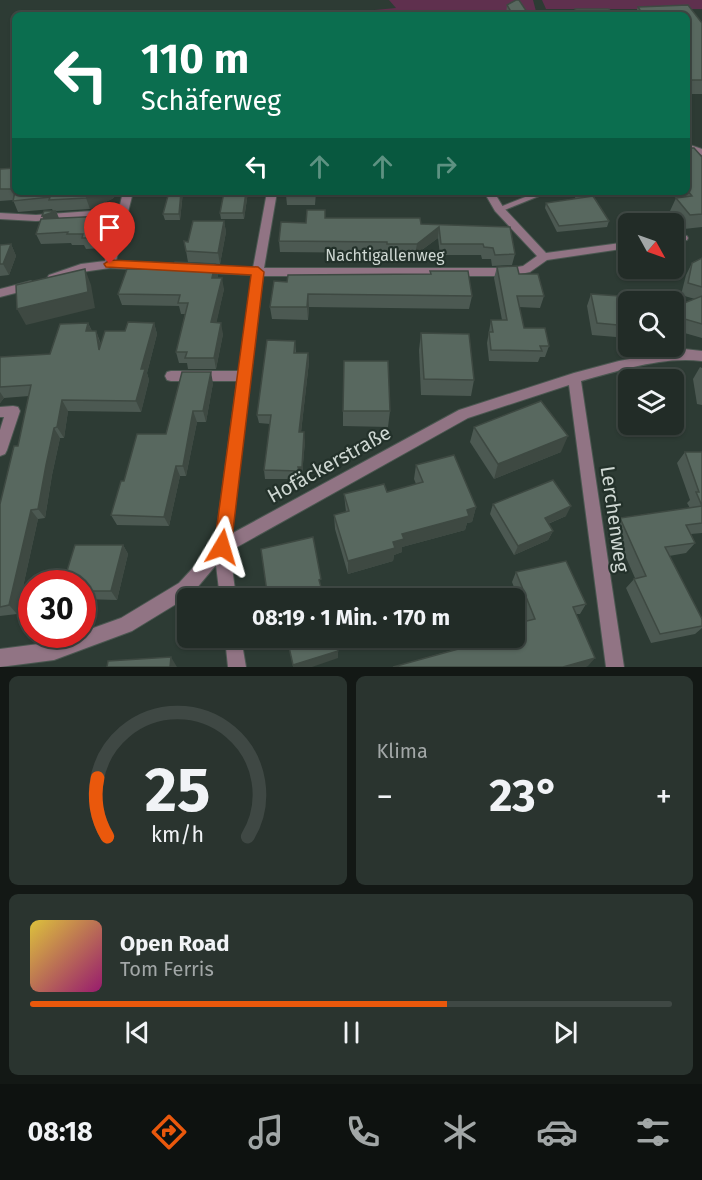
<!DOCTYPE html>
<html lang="de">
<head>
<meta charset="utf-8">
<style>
	:root { --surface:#222c27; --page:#2a342f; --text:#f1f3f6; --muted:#a2a7a7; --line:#3f4844; --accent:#ea580c }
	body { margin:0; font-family:"Fira Sans",sans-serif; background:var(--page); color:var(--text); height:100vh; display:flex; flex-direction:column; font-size:22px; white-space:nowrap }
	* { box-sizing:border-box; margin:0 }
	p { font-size:20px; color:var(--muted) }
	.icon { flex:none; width:33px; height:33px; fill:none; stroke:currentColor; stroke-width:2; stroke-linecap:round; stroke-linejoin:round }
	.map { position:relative; height:667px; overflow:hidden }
	.panel { display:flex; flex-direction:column; gap:9px; padding:9px; background:#131815; flex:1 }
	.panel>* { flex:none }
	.guide { position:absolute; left:12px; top:12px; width:678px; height:183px; border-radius:9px; box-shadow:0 2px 4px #0004,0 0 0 2px var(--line); background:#0b6e4f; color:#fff; overflow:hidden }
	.needle { width:39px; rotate:130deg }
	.controls { position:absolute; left:618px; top:213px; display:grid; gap:12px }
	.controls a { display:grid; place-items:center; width:66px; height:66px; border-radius:9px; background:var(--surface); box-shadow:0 2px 4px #0004,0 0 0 2px var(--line); font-size:30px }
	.speed { position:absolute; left:18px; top:570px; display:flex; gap:12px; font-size:30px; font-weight:700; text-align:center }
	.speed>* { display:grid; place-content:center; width:78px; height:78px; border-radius:50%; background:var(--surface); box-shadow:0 2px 4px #0004,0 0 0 2px var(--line); line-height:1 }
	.speed .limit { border:9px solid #d22; background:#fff; color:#111 }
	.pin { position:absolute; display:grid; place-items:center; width:51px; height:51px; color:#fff; margin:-62px -26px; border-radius:50% 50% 50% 0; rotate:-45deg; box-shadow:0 0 6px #0007 }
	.pin .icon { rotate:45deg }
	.me { position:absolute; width:66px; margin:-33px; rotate:7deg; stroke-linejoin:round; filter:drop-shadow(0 0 4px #0008) }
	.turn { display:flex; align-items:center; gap:21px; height:126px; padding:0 30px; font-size:27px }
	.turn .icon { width:78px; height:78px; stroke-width:2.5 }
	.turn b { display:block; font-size:42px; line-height:51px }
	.lanes { display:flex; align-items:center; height:57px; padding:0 30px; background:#0003; justify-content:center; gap:30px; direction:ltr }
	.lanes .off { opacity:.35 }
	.big { font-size:45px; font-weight:700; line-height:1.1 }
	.panel .card { flex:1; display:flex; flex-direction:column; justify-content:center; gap:9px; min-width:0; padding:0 21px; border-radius:9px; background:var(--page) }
	.panel .dial { align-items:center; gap:0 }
	.dial svg { height:156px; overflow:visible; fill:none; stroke:var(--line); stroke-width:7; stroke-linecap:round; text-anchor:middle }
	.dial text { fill:var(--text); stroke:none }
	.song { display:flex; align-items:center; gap:18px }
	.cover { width:72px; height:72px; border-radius:9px; background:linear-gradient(135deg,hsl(50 70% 55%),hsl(320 70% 35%)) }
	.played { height:6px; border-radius:3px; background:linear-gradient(90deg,var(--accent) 65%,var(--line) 65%) }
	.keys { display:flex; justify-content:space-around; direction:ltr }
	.heat { display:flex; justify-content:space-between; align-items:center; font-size:33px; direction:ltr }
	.panel .tiles { flex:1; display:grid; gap:9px; grid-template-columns:1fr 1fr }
	.card:last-child { grid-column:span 2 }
	.trip { position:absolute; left:177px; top:588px; width:348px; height:60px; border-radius:9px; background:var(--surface); box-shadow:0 2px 4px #0004,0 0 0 2px var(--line); font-weight:700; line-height:60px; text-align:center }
	.menu { display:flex; height:96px; justify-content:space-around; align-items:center; background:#0e1210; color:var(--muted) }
	.menu .icon { width:42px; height:42px }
	.menu .on { color:var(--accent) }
	.menu b { font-size:27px; color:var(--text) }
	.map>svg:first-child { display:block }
</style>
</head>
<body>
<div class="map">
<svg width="702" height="667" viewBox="0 0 702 667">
	<rect width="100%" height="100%" fill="#2d3b34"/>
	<g fill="#5f304e">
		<path d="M389 0H533L537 15H321L396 8Z"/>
		<path d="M542 0H702V9H546Z"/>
	</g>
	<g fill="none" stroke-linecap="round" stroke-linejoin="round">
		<g stroke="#4a5750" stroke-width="2">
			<path id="lane" d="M538 192H549L502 211H499L495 209Z"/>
		</g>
		<g stroke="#4a5750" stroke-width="2">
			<g id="street">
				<path d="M687 144 702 149V155L687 150Z"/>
				<path d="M123 192H133L116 261 253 268 267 192H277L264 268H511L523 266 537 256 495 211 484 192H494L503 207 546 253 628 242V248L547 260 530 272 511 276H263L231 534 459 410 574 373 619 361 684 349 702 351V361C662 356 619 371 581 381L624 667H606L569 385 468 418 230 551 236 598H220L216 565 191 595 132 631 54 660 0 667V649L54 642 76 634H82V632L121 618 179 583 215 544 237 381H171L167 380 165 376 167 372 171 371H239L252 275 110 268 82 272 53 282 47 278 49 275 81 264 105 261 117 216 36 221 0 219V213L36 215 119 209Z"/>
				<path d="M683 235 687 236 688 238 687 240 674 242V236Z"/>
				<path d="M31 281 37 285 35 288 0 297V289Z"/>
				<path d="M13 406 18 407 20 411 7 450 5 454 0 456V430L4 417H0V407Z"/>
				<path d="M225 638H241L246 667H228Z"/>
			</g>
		</g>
		<use href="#lane" fill="#917484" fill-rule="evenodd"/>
		<use href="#street" fill="#917484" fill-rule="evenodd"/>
	</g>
	<g fill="#4c5952">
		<path d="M507 5 529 15H506Z"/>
		<path d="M688 5 702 23V94H687V15H635L638 7Z"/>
		<path d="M687 148 702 157V227L684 229 670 211 676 198 670 192H687Z"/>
		<path d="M15 168V192L118 194 112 199 90 209 56 211 59 218 105 216 108 227 102 248 86 249 84 245H72L71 243 41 244 36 234 44 219 53 211 52 209 18 212 13 200 0 201V169Z"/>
		<path d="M183 192 180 220H165L163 214Z"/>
		<path d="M224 192H248L244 219H221L220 213Z"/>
		<path d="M316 192 315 205H287L286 195Z"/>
		<path d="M572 192H628L627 194 594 197 609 221 607 227 557 232 545 208 546 203 576 199Z"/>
		<path d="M325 210V218L421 224 510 227 515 254 512 265 492 266 491 259H482L481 255H440L438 238 415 255H387V253L280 252 279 241Z"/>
		<path d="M224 221 226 232 220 264 188 262 186 251 188 242Z"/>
		<path d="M11 244 16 256 9 275 0 276V245Z"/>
		<path d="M702 258V338L674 330V307L695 299 681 295 686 275 692 263Z"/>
		<path d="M215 264 218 276 217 278 224 289 216 323 223 334 216 369H188L187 363H179L176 352 185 314H181L179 306 122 305 118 294 173 269Z"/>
		<path d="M497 267 519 274 544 296 540 308 519 307 524 328 549 346 545 357H540L538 362 489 361 487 343 491 320H502L494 278Z"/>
		<path d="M430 271 472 296 469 309 309 307 308 320 272 319 270 307 287 282 430 274Z"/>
		<path d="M591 294 628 302V338L592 335 587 306Z"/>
		<path d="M88 323 92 331H96L101 344 125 331 154 323 157 334 147 373 149 380 141 412 68 411 64 438H60L52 475 45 518 38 519 17 614 0 616V504L18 446 29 396 4 398 0 403V357L50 354Z"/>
		<path d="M421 333 474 380 471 396 421 395 419 350Z"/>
		<path d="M295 341 296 353H308L309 362 301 432 305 441 302 475 300 476V479H265L264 470 270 424 259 423 257 415Z"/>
		<path d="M700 367 702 368V405L697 404 693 379Z"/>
		<path d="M630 373 656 380H628V424H670L665 433 620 427 617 408 623 397H626L624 384Z"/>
		<path d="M213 383 206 422H197L186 476H180L169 526 117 525 111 515 124 481 166 434Z"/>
		<path d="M343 411H390L388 427 343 426Z"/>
		<path d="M474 427 561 452 494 479 470 442Z"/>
		<path d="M685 452H702V533L691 534 695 543 686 553 669 556 702 619V628L695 634 651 643 626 588 635 578 613 528 620 518 690 508 687 503 690 500 677 463Z"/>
		<path d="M416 465 476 507 472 522 467 523 465 530 402 547V552L394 555 393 561 348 574 335 529 334 515 346 512 344 494 387 492 416 484 414 479Z"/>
		<path d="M493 504 566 516 548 524 553 531 548 540 514 555 490 514Z"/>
		<path d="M123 545 128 554 117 600 82 599V584Z"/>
		<path d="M516 572 586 604 580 614H576L588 666 393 667 467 646V645L470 638H514L527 621 512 582Z"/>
	</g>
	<g fill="#3e4942">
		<path d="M100 192H119L118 194 112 199 90 209 86 198Z"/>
		<path d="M181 192H183L180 220 179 214Z"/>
		<path d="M246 192H248L244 219 243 213Z"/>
		<path d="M56 211 60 222 47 227 42 216Z"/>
		<path d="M105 216 108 227 102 248 98 238Z"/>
		<path d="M224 221 226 232 220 264 218 253Z"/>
		<path d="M439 227 438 238 415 255 417 244Z"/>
		<path d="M11 244 16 256 9 275 3 264Z"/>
		<path d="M215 264 218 276 215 289 212 278Z"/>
		<path d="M85 269 91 285 95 308 26 325 17 309Z"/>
		<path d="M222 278 224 289 214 334 211 322Z"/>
		<path d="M308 294 309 307 308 320 307 307Z"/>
		<path d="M88 323 93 334 86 331Z"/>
		<path d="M154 323 157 334 147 373 149 380 141 412 136 401 141 369Z"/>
		<path d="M221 323 223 334 216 369 214 358Z"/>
		<path d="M96 331 100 343 103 361 99 350Z"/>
		<path d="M308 353 309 362 300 441 299 432Z"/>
		<path d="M211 372 213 383 206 422 203 411Z"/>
		<path d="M0 392 4 398 0 403Z"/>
		<path d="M62 400 68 411 64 438 57 427Z"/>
		<path d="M193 411 197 422 186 476 183 466Z"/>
		<path d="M54 428 60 438 52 475 45 518 38 509 46 465Z"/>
		<path d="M304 432 305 441 302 475 300 476 298 467Z"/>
		<path d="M568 436 561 452 494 479 498 464Z"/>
		<path d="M176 466 180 476 169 526 164 517Z"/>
		<path d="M571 506 566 516 540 527 545 518Z"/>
		<path d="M476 507 472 522 467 523 465 530 402 547V552L394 555 393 561 348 574V561L393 542 402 534Z"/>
		<path d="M31 510 38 519 17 614 9 605Z"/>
		<path d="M553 531 548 540 514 555 518 546Z"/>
		<path d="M123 545 128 554 117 600 111 591Z"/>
		<path d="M276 590 277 598H269L267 592Z"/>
		<path d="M338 651V658L312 667H293V665Z"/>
		<path d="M171 657 177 667H170Z"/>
		<path d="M595 658 588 666 586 667H563Z"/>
	</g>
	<g fill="#58685f" stroke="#3e4942" stroke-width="1.5">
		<path d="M516 0H519L529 15H513L507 5Z"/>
		<path d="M688 5 702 23V80H687V15H643L638 7Z"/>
		<path d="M575 9H609L613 15H578Z"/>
		<path d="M687 148H694L702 157V214L690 215 676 198 692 196 687 190Z"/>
		<path d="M15 168V189H0V169Z"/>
		<path d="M15 191V192H100L86 198 49 200 50 197 13 201Z"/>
		<path d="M169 192H181L179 214H163Z"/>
		<path d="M224 192H246L243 213H220Z"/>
		<rect x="286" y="192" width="29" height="3"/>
		<path d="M593 196 609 221 559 226 546 203Z"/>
		<path d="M307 210H325V218H420L421 224 510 227 515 254 495 255 493 248 484 247 483 244H441L439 227 417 244H387V242L279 241 281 222 306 223Z"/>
		<path d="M44 211H56L42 216Z"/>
		<path d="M105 216 98 238H82L83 234H67L68 232 36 234 41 219Z"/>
		<path d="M193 221H224L218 253 186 251 184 241 188 242Z"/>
		<path d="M11 244 3 264H0V245Z"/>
		<path d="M702 258V287L688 283 692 263Z"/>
		<path d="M175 262 215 264 212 278H222L211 322 221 323 214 358H185L187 352H176L188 303H178L180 295 118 294 127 269H173Z"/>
		<path d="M517 266 519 274H538L544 296H517L524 328H545L549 346H540L542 351 491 350 489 332H493L491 320H507L497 267Z"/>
		<path d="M85 269 88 292 17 309 16 285Z"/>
		<path d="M430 271H468L472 296 308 294 307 307H270L274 281 287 282 288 275 431 274Z"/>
		<path d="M591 294 634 297 635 302H628V326L597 323Z"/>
		<path d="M702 296V324L674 316V307Z"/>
		<path d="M128 322 154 323 141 369H145L136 401 62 400 57 427 54 428 46 465 38 509 31 510 9 605 0 607V504L14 446H18L31 385 0 387V357L50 354 60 324 88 323 86 331H96L99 350 105 331H125Z"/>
		<path d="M421 333 469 334 474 380 424 379Z"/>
		<path d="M267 340 295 341 294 353H308L299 432H304L302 467H298L299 471 264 470 271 415H257Z"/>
		<path d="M344 361H388L390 411H343Z"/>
		<path d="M182 372H211L203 411H193L183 466H176L164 517 111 515 121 481H124L137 434H166Z"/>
		<path d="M630 373 656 376V380H630Z"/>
		<path d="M623 397H628V417H625Z"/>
		<path d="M541 401 568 436 498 464 474 427Z"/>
		<path d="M685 452H702V506L696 492H699Z"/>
		<path d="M454 455 476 507 467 510 469 516 402 534 404 539 393 542 395 548 348 561 334 515 349 511 344 494 384 484 387 492 423 482 416 465Z"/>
		<path d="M553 480 571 506 545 518 553 531 518 546 493 504Z"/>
		<path d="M702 506V523L686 525 695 543 665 547 702 619V626L660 634 634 579 646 576 620 518Z"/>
		<path d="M313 537 321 579 319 580 324 598H278L276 590 267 592 261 549Z"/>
		<path d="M75 545H123L111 591H82V584H63Z"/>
		<path d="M566 561 586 604 573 607 595 658 563 667H393L473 645 471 638H514V624L535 619 516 572Z"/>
		<path d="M287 638H335L338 651 293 665Z"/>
		<path d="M171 657 170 667H107L108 661Z"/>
	</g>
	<path fill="#ea580c" stroke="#983908" stroke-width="1.5" d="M110 260 258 267 264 272 231 547 229 553 222 555 216 553 214 547 251 275 106 267 104 264Z"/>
	<g text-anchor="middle" stroke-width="4.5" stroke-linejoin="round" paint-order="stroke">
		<g font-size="16" fill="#ced7d2" stroke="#23312a">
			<text x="385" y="261">Nachtigallenweg</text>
		</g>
		<g font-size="20" fill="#ced7d2" stroke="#23312a">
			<text transform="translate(329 464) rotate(-29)" y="7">Hofäckerstraße</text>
			<text transform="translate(615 519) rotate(82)" y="7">Lerchenweg</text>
		</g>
	</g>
</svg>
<div class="controls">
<a><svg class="needle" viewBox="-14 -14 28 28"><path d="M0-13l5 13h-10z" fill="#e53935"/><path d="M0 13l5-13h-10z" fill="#a2a7a7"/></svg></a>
<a><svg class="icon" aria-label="search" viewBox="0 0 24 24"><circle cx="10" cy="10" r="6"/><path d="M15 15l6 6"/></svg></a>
<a><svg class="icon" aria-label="layers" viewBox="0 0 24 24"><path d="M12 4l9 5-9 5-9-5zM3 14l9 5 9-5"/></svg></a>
</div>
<div class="speed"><div class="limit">30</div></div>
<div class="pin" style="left:110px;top:264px;background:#d93025"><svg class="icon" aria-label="arrive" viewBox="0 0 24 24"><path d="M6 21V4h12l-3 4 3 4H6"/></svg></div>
<svg class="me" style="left:222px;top:547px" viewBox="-20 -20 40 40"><path d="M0-17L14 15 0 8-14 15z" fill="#ea580c" stroke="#fff" stroke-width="4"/></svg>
<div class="trip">08:19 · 1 Min. · 170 m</div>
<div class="guide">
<div class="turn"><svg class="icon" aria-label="left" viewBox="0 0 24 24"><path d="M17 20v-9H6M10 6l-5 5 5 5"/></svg><div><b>110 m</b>Schäferweg</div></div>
<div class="lanes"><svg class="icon" aria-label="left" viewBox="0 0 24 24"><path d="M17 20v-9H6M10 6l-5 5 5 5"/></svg><svg class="icon off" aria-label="ahead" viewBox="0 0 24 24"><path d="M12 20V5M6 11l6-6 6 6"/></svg><svg class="icon off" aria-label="ahead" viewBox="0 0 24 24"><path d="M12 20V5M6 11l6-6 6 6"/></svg><svg class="icon off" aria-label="right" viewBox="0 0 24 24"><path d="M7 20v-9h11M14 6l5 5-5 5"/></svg></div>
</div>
</div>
<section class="panel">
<div class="tiles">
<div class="card dial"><svg viewBox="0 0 100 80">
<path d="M14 69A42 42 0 1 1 86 69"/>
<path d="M14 69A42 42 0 0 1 9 39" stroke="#ea580c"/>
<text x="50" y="56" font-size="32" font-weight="700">25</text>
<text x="50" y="72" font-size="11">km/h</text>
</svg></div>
<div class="card"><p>Klima</p>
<div class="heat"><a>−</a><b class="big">23°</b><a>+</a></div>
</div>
<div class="card">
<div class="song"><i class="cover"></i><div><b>Open Road</b><p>Tom Ferris</p></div></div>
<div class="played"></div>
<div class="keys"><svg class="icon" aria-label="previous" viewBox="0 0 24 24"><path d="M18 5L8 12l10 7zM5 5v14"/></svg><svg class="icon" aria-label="pause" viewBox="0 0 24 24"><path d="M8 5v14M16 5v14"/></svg><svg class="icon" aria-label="next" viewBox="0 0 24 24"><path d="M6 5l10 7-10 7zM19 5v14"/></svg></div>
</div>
</div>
</section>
<nav class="menu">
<b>08:18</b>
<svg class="icon on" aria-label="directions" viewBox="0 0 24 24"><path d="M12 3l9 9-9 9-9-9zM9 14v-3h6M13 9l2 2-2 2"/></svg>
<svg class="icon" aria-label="music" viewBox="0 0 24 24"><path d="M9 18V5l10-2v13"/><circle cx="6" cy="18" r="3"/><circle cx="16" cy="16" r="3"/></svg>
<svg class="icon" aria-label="phone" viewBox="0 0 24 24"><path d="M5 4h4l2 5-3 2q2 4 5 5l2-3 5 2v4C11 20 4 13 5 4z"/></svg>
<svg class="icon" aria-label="climate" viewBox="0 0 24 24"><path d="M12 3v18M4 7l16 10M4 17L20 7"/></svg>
<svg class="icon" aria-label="car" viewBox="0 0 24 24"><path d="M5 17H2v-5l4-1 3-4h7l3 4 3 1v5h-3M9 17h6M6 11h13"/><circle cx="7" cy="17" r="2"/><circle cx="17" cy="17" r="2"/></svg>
<svg class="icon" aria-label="filters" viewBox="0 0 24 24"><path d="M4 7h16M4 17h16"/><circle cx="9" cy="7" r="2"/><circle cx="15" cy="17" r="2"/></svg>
</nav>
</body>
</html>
